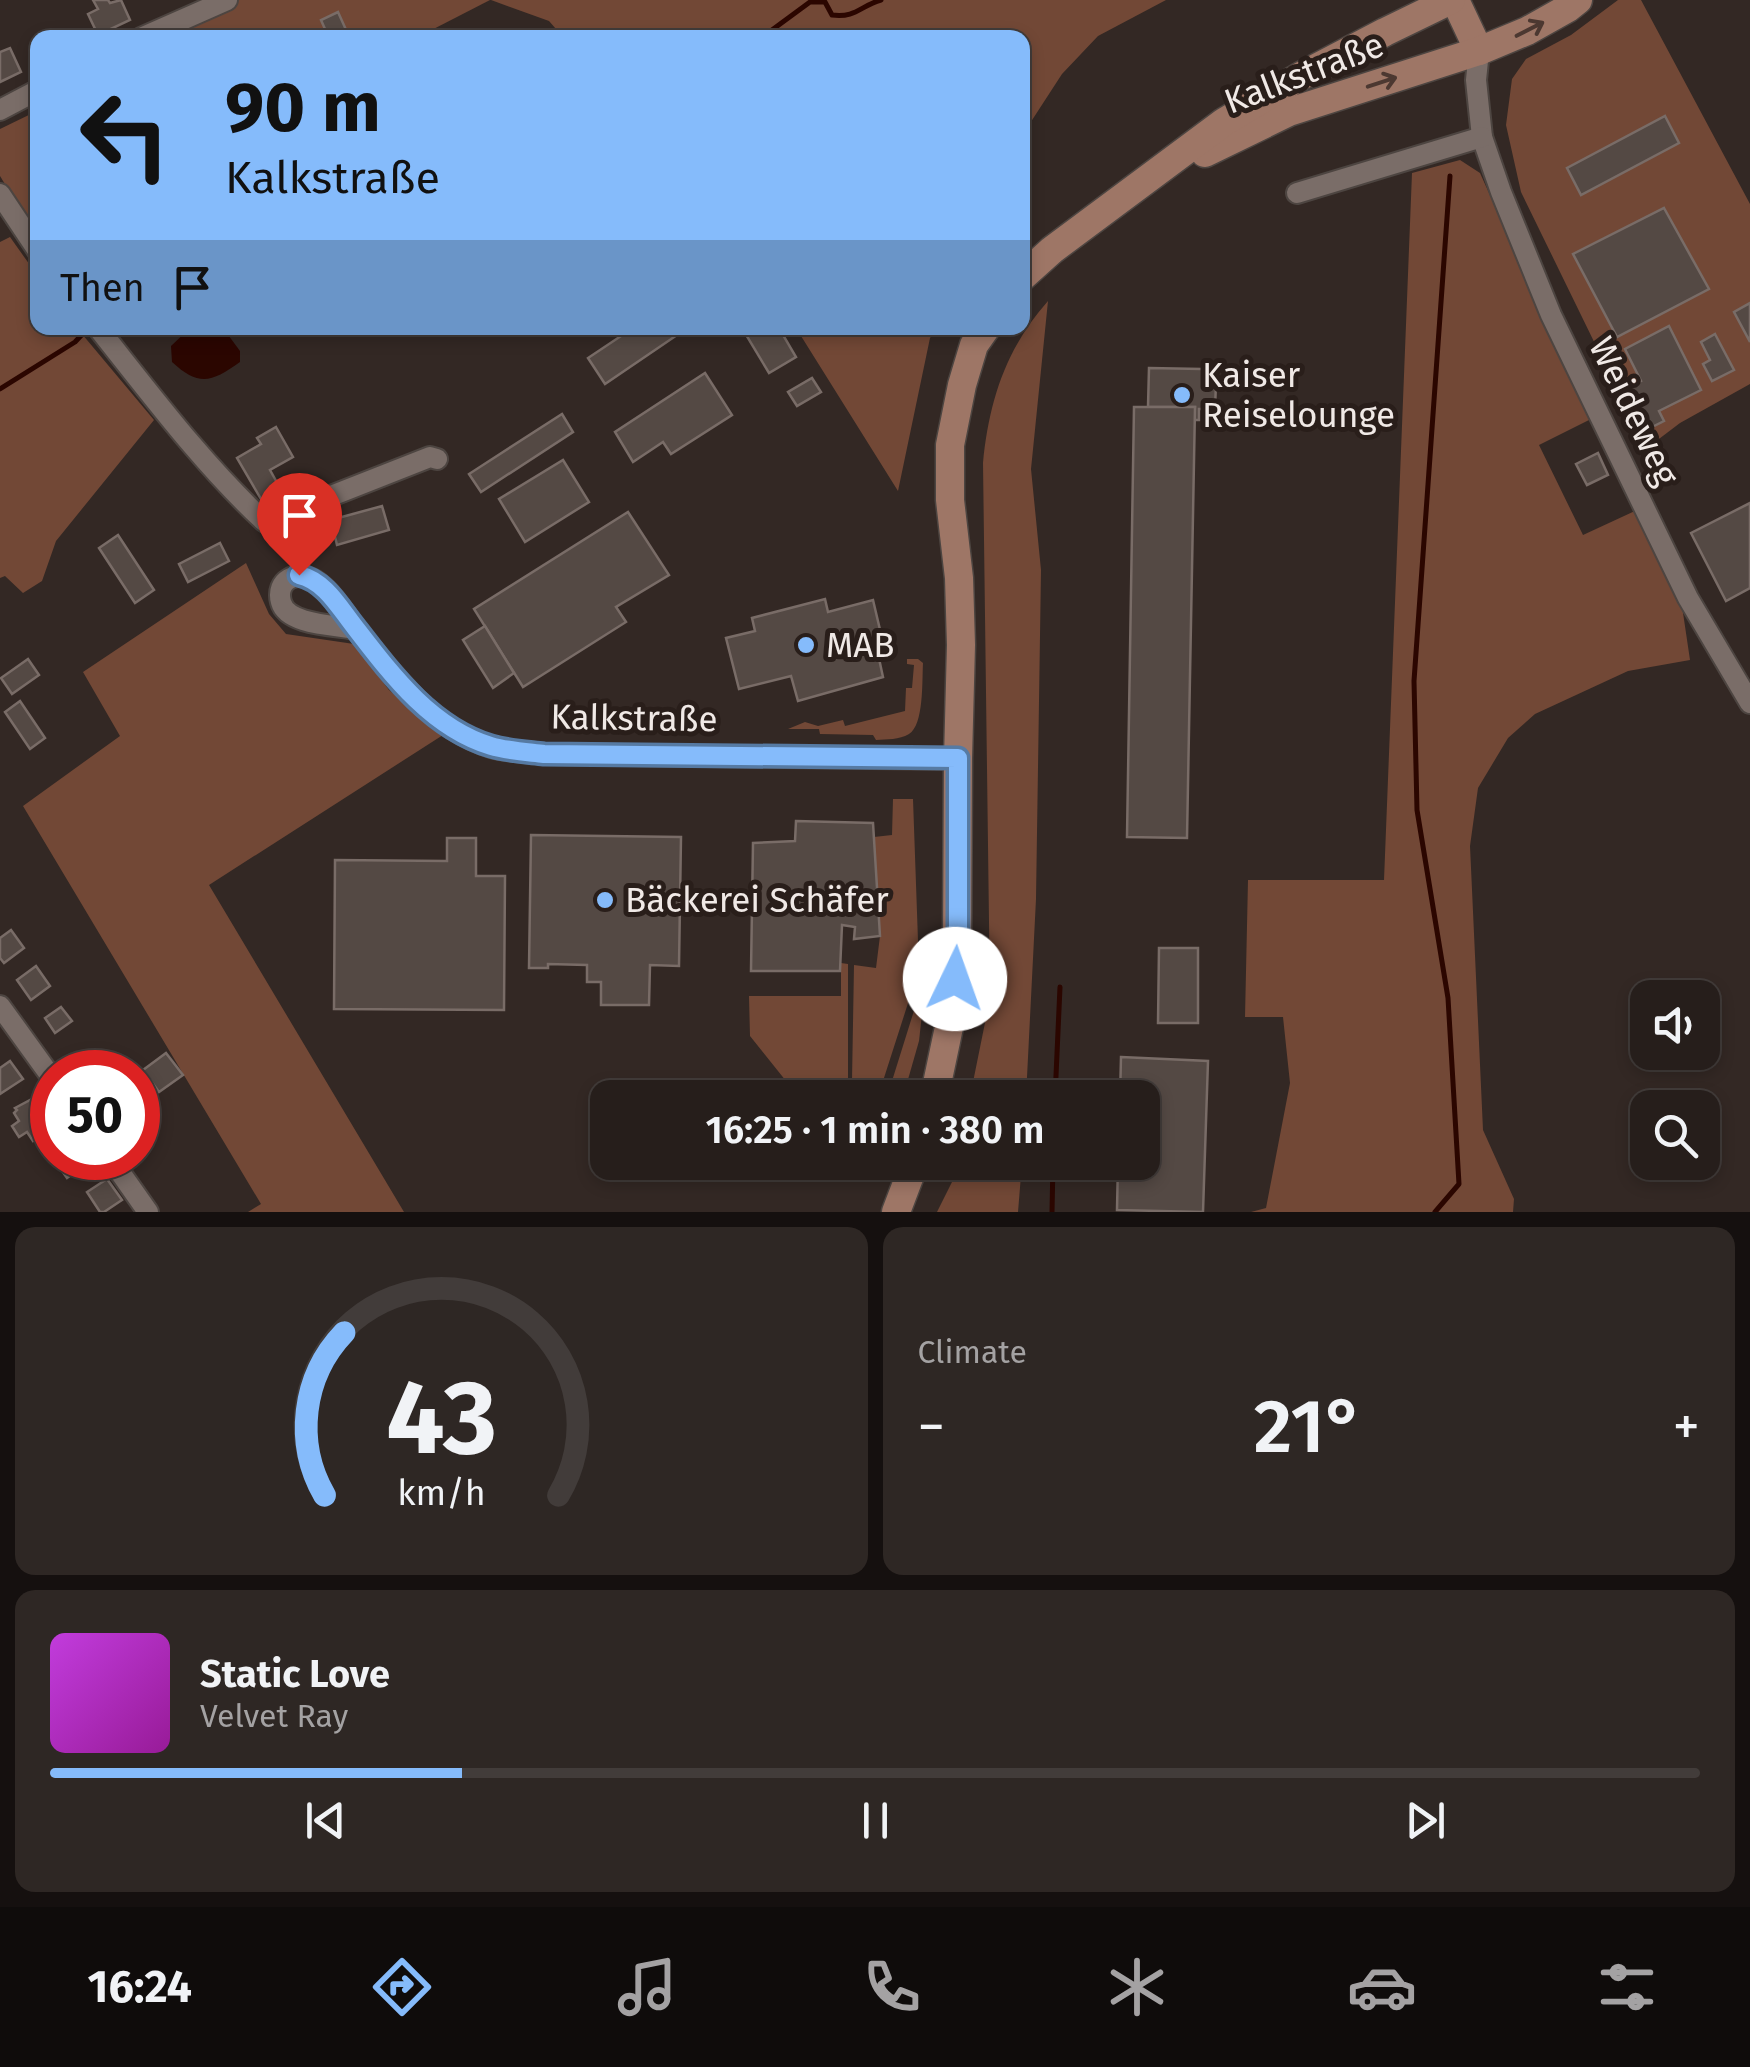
<!DOCTYPE html>
<html lang="en">
<head>
<meta charset="utf-8">
<style>
	:root { --surface:#261e1b; --page:#2e2724; --text:#f1f3f6; --muted:#a4a2a3; --line:#423c3a; --accent:#85bbfb }
	body { margin:0; font-family:"Fira Sans",sans-serif; background:var(--page); color:var(--text); height:100vh; display:flex; flex-direction:column; font-size:38px; white-space:nowrap }
	* { box-sizing:border-box; margin:0 }
	p { font-size:32px; color:var(--muted) }
	.icon { flex:none; width:55px; height:55px; fill:none; stroke:currentColor; stroke-width:2; stroke-linecap:round; stroke-linejoin:round }
	.map { position:relative; height:1212px; overflow:hidden }
	.details { display:flex; flex-direction:column; gap:15px; padding:15px; background:#15100f; flex:1 }
	.details>* { flex:none }
	.guide { position:absolute; left:30px; top:30px; width:1000px; height:305px; border-radius:20px; box-shadow:0 5px 15px #0003,0 0 0 2px var(--line); background:#85bbfb; color:#111; overflow:hidden }
	.fabs { position:absolute; left:1630px; top:980px; display:grid; gap:20px }
	.fabs a { display:grid; place-items:center; width:90px; height:90px; border-radius:20px; background:var(--surface); box-shadow:0 5px 15px #0003,0 0 0 2px var(--line); font-size:50px }
	.speed { position:absolute; left:30px; top:1050px; display:flex; gap:20px; font-size:50px; font-weight:700; text-align:center }
	.speed>* { display:grid; place-content:center; width:130px; height:130px; border-radius:50%; background:var(--surface); box-shadow:0 5px 15px #0003,0 0 0 2px var(--line); line-height:1 }
	.speed .limit { border:15px solid #d22; background:#fff; color:#111 }
	.pin { position:absolute; display:grid; place-items:center; width:85px; height:85px; color:#fff; margin:-102px -42px; border-radius:50% 50% 50% 0; rotate:-45deg; box-shadow:0 0 10px #0007 }
	.pin .icon { rotate:45deg }
	.me { position:absolute; width:110px; margin:-55px; rotate:3deg; stroke-linejoin:round; filter:drop-shadow(0 0 8px #0008) }
	.turn { display:flex; align-items:center; gap:35px; height:210px; padding:0 30px; font-size:45px }
	.turn .icon { width:130px; height:130px; stroke-width:2.5 }
	.turn b { display:block; font-size:70px; line-height:85px }
	.then { display:flex; align-items:center; height:95px; padding:0 30px; background:#0003; gap:20px; font-size:38px }
	.big { font-size:75px; font-weight:600; line-height:1.1 }
	.details .widget { flex:1; display:flex; flex-direction:column; justify-content:center; gap:15px; min-width:0; padding:0 35px; border-radius:20px; background:var(--page) }
	.details .dial { align-items:center; gap:0 }
	.dial svg { height:260px; overflow:visible; fill:none; stroke:var(--line); stroke-width:7; stroke-linecap:round; text-anchor:middle }
	.dial text { fill:var(--text); stroke:none }
	.song { display:flex; align-items:center; gap:30px }
	.cover { width:120px; height:120px; border-radius:15px; background:linear-gradient(135deg,hsl(290 70% 55%),hsl(300 70% 35%)) }
	.played { height:10px; border-radius:5px; background:linear-gradient(90deg,var(--accent) 25%,var(--line) 25%) }
	.keys { display:flex; justify-content:space-around; direction:ltr }
	.heat { display:flex; justify-content:space-between; align-items:center; font-size:55px; direction:ltr }
	.details .tiles { flex:1; display:grid; gap:15px; grid-template-columns:1fr 1fr }
	.widget:last-child { grid-column:span 2 }
	.trip { position:absolute; left:590px; top:1080px; width:570px; height:100px; border-radius:20px; background:var(--surface); box-shadow:0 5px 15px #0003,0 0 0 2px var(--line); font-weight:600; line-height:100px; text-align:center }
	.tab-bar { display:flex; height:160px; justify-content:space-around; align-items:center; background:#0f0c0b; color:var(--muted) }
	.tab-bar .icon { width:70px; height:70px }
	.tab-bar .active { color:var(--accent) }
	.tab-bar b { font-size:45px; color:var(--text) }
	.map>svg:first-child { display:block }
</style>
</head>
<body>
<div class="map">
<svg width="1750" height="1212" viewBox="0 0 1750 1212">
	<rect width="100%" height="100%" fill="#332824"/>
	<g fill="#724836">
		<path d="M220 0H490L418 37 165 38Z"/>
		<path d="M491 0H1166L1098 36 1062 74 1023 134 1022 38 563 37 549 21Z"/>
		<path d="M1618 0H1641L1750 204V384L1680 423 1651 445 1640 436 1521 192 1506 125 1512 79 1526 59 1571 35Z"/>
		<path d="M37 111V236L0 176V129Z"/>
		<path d="M1460 160 1480 173 1591 419 1539 445 1583 535 1637 510 1682 606 1690 660 1628 671 1535 714 1508 738 1478 788 1470 846 1483 1130 1514 1199 1513 1212H1251L1266 1208 1290 1083 1283 1017H1245L1248 880H1384L1412 173Z"/>
		<path d="M10 237 37 275 38 328H77L154 420 56 541 42 581 23 593 5 576 0 578V242Z"/>
		<path d="M1048 301 1031 469 1041 570 1036 899 1026 1097H970L990 998 983 463C989 401 1006 348 1048 301Z"/>
		<path d="M796 328H937L930 338 898 491Z"/>
		<path d="M246 563 269 614 286 634 354 644 389 690 443 735 209 885 404 1212H248L261 1204 23 806 120 736 83 672Z"/>
		<path d="M907 659H918L923 663C922 681 924 725 909 734 899 740 887 739 876 740L873 735 820 734 819 729H788L805 722 818 726 843 720 845 726 905 711 906 688H912L914 665 907 664Z"/>
		<path d="M893 799H913L919 969 883 1081H852L854 965 876 968 880 936 874 837 892 835Z"/>
		<path d="M841 963 848 964V1081H786L750 1036 749 996H841Z"/>
		<path d="M927 969 919 1041 903 1097H887Z"/>
		<path d="M957 1163H1022L1018 1212H937L954 1178Z"/>
	</g>
	<path fill="#2b0600" d="M190 328H223L240 351V362C212 382 199 387 172 362L171 346Z"/>
	<g fill="none" stroke-linecap="round" stroke-linejoin="round">
		<g stroke="#2b0600" stroke-width="5">
			<path d="M761 38 810 2H825L832 15C856 18 860 6 881 0"/>
			<path d="M318 328H329"/>
			<path d="M0 389 75 342 88 328"/>
			<path d="M1055 1098 1060 987"/>
			<path d="M1052 1212 1053 1162"/>
			<path d="M1435 1212 1459 1184 1448 998 1417 810 1414 681 1450 176"/>
		</g>
	</g>
	<g fill="#544944" stroke="#796c67" stroke-width="2.5">
		<path d="M93 0H108L110 3 121 0 130 20 98 35 88 14 98 9Z"/>
		<path d="M338 12 347 32 336 38H329L321 20Z"/>
		<path d="M10 48 21 72 0 82V52Z"/>
		<path d="M1665 116 1679 143 1581 195 1567 168Z"/>
		<path d="M1664 208 1709 289 1617 337 1573 254Z"/>
		<path d="M1750 303V342L1734 312Z"/>
		<path d="M1669 326 1701 390 1659 411 1664 421 1644 431 1624 390 1641 381 1625 349Z"/>
		<path d="M633 328H676L680 333 605 384 588 358Z"/>
		<path d="M742 328H779L796 357 769 373Z"/>
		<path d="M1715 334 1734 370 1712 381 1703 364 1710 360 1701 342Z"/>
		<path d="M1149 368 1202 369 1216 383 1215 409H1199V420H1194L1195 407H1148Z"/>
		<path d="M705 373 732 415 671 454 663 442 633 462 615 432Z"/>
		<path d="M812 378 821 392 797 406 788 392Z"/>
		<path d="M1134 407H1195L1187 838 1127 837Z"/>
		<path d="M562 414 573 432 481 492 469 474Z"/>
		<path d="M276 427 293 457 270 470 284 495 265 506 237 458 261 444 257 438Z"/>
		<path d="M1598 453 1608 475 1587 485 1576 464Z"/>
		<path d="M563 460 589 502 525 542 499 499Z"/>
		<path d="M1750 503V588L1726 601 1691 533Z"/>
		<path d="M382 506 389 530 337 545 331 520Z"/>
		<path d="M628 512 669 575 616 607 626 622 523 687 474 609Z"/>
		<path d="M118 535 154 590 135 603 99 548Z"/>
		<path d="M220 543 229 561 188 582 179 564Z"/>
		<path d="M825 599 828 612 873 600 885 651 878 654 883 677 798 701 791 676 739 689 726 638 755 631 752 618Z"/>
		<path d="M485 626 514 673 493 688 463 640Z"/>
		<path d="M28 659 39 675 12 694 1 678Z"/>
		<path d="M20 701 45 738 30 749 5 712Z"/>
		<path d="M796 821 873 823 880 936 854 939 855 927 842 925 840 971H751L753 843 795 841Z"/>
		<path d="M531 835 681 837 679 966 650 965 649 1005H601V982H587V965L548 964V968H529Z"/>
		<path d="M447 838H476V876H505L504 1010 334 1009 335 860 447 861Z"/>
		<path d="M11 930 24 948 4 963 0 958V938Z"/>
		<path d="M1159 948H1198V1023H1158Z"/>
		<path d="M36 966 50 986 31 1000 17 980Z"/>
		<path d="M61 1007 72 1021 55 1033 45 1018Z"/>
		<path d="M166 1053 183 1075 159 1092 143 1070Z"/>
		<path d="M1121 1057 1208 1061 1203 1212 1117 1210 1118 1162H1142V1098H1120Z"/>
		<path d="M10 1061 23 1079 0 1094V1068Z"/>
		<path d="M34 1098 52 1128 33 1141 27 1132 19 1137 12 1126 19 1121 14 1113 17 1110 15 1108Z"/>
		<path d="M53 1158H84L88 1163 67 1178Z"/>
		<path d="M107 1179 122 1200 104 1212H100L87 1192Z"/>
	</g>
	<g fill="none" stroke-linecap="round" stroke-linejoin="round">
		<g stroke="#4d4541" stroke-width="24">
			<g id="street">
				<path d="M141 38 227 0"/>
				<path d="M1479 51 1476 80 1482 137 1501 192 1551 315 1688 598 1750 703"/>
				<path d="M0 110 38 90"/>
				<path d="M1297 193 1482 137"/>
				<path d="M0 194 38 251"/>
				<path d="M98 328C149 392 204 466 265 522L430 457 437 459"/>
				<path d="M356 629C335 625 287 625 281 602 275 580 297 570 314 580 333 592 345 615 359 633 396 678 433 729 491 747 508 752 527 752 545 754L958 759"/>
				<path d="M0 1006 52 1078"/>
				<path d="M110 1158 148 1212"/>
			</g>
		</g>
		<g stroke="#4d4541" stroke-width="31">
			<g id="secondary">
				<path d="M1455 0 1479 51"/>
				<path d="M1205 153 1289 112 1479 51 1527 31 1568 8 1578 0"/>
				<path d="M1022 277 1052 250 1224 122 1301 76 1385 32 1451 0"/>
				<path d="M934 1098 952 1013 957 945 958 759 961 645 959 578 950 500V445L962 385 974 345 986 328"/>
				<path d="M896 1212 915 1162"/>
			</g>
		</g>
		<use href="#street" stroke="#7a6d68" stroke-width="20"/>
		<use href="#secondary" stroke="#9e7666" stroke-width="28"/>
	</g>
	<defs><path id="oneway-shaft" d="M-6 0H5M1.5-3L5.5 0L1.5 3" fill="none" stroke-width="1.6" stroke-linecap="round" stroke-linejoin="round" transform="scale(2.5)"/></defs>
	<g stroke="#4c3831">
		<use href="#oneway-shaft" transform="translate(1530 29) rotate(-27)"/>
		<use href="#oneway-shaft" transform="translate(1382 82) rotate(-18)"/>
	</g>
	<g fill="none" stroke-linecap="round" stroke-linejoin="round">
		<g stroke="#567aa3" stroke-width="25">
			<path id="route" d="M299 575C325 581 339 607 354 626 391 674 431 728 491 746 508 751 527 752 544 754L958 758V946L955 979"/>
		</g>
		<use href="#route" stroke="#85bbfb" stroke-width="18"/>
	</g>
	<g fill="#85bbfb" stroke="#291e1a" stroke-width="4">
		<circle cx="1182" cy="395" r="10"/>
		<circle cx="806" cy="645" r="10"/>
		<circle cx="605" cy="900" r="10"/>
	</g>
	<g text-anchor="middle" stroke-width="10" stroke-linejoin="round" paint-order="stroke">
		<g font-size="35" fill="#f0e9e6" stroke="#291e1a">
			<text transform="translate(1304 73) rotate(-21)" y="12">Kalkstraße</text>
			<text transform="translate(1634 411) rotate(64)" y="12">Weideweg</text>
			<text transform="translate(634 718) rotate(1)" y="12">Kalkstraße</text>
		</g>
		<g font-size="35" fill="#f0e9e6" stroke="#291e1a" text-anchor="start">
			<text x="1202" y="387">Kaiser<tspan x="1202" dy="40">Reiselounge</tspan></text>
			<text x="826" y="657">MAB</text>
			<text x="625" y="912">Bäckerei Schäfer</text>
		</g>
	</g>
</svg>
<div class="fabs">
<a><svg class="icon" aria-label="sound" viewBox="0 0 24 24"><path d="M4 9h4l5-4v14l-5-4H4zM17 9q2 3 0 6"/></svg></a>
<a><svg class="icon" aria-label="search" viewBox="0 0 24 24"><circle cx="10" cy="10" r="6"/><path d="M15 15l6 6"/></svg></a>
</div>
<div class="speed"><div class="limit">50</div></div>
<div class="pin" style="left:299px;top:575px;background:#d93025"><svg class="icon" aria-label="arrive" viewBox="0 0 24 24"><path d="M6 21V4h12l-3 4 3 4H6"/></svg></div>
<svg class="me" style="left:955px;top:979px" viewBox="-20 -20 40 40"><circle r="19" fill="#fff"/><path d="M0-13L10 11 0 6-10 11z" fill="#85bbfb"/></svg>
<div class="trip">16:25 · 1 min · 380 m</div>
<div class="guide">
<div class="turn"><svg class="icon" aria-label="left" viewBox="0 0 24 24"><path d="M17 20v-9H6M10 6l-5 5 5 5"/></svg><div><b>90 m</b>Kalkstraße</div></div>
<div class="then">Then<svg class="icon" aria-label="arrive" viewBox="0 0 24 24"><path d="M6 21V4h12l-3 4 3 4H6"/></svg></div>
</div>
</div>
<section class="details">
<div class="tiles">
<div class="widget dial"><svg viewBox="0 0 100 80">
<path d="M14 69A42 42 0 1 1 86 69"/>
<path d="M14 69A42 42 0 0 1 20 19" stroke="#85bbfb"/>
<text x="50" y="56" font-size="32" font-weight="700">43</text>
<text x="50" y="72" font-size="11">km/h</text>
</svg></div>
<div class="widget"><p>Climate</p>
<div class="heat"><a>−</a><b class="big">21°</b><a>+</a></div>
</div>
<div class="widget">
<div class="song"><i class="cover"></i><div><b>Static Love</b><p>Velvet Ray</p></div></div>
<div class="played"></div>
<div class="keys"><svg class="icon" aria-label="previous" viewBox="0 0 24 24"><path d="M18 5L8 12l10 7zM5 5v14"/></svg><svg class="icon" aria-label="pause" viewBox="0 0 24 24"><path d="M8 5v14M16 5v14"/></svg><svg class="icon" aria-label="next" viewBox="0 0 24 24"><path d="M6 5l10 7-10 7zM19 5v14"/></svg></div>
</div>
</div>
</section>
<nav class="tab-bar">
<b>16:24</b>
<svg class="icon active" aria-label="directions" viewBox="0 0 24 24"><path d="M12 3l9 9-9 9-9-9zM9 14v-3h6M13 9l2 2-2 2"/></svg>
<svg class="icon" aria-label="music" viewBox="0 0 24 24"><path d="M9 18V5l10-2v13"/><circle cx="6" cy="18" r="3"/><circle cx="16" cy="16" r="3"/></svg>
<svg class="icon" aria-label="phone" viewBox="0 0 24 24"><path d="M5 4h4l2 5-3 2q2 4 5 5l2-3 5 2v4C11 20 4 13 5 4z"/></svg>
<svg class="icon" aria-label="climate" viewBox="0 0 24 24"><path d="M12 3v18M4 7l16 10M4 17L20 7"/></svg>
<svg class="icon" aria-label="car" viewBox="0 0 24 24"><path d="M5 17H2v-5l4-1 3-4h7l3 4 3 1v5h-3M9 17h6M6 11h13"/><circle cx="7" cy="17" r="2"/><circle cx="17" cy="17" r="2"/></svg>
<svg class="icon" aria-label="filters" viewBox="0 0 24 24"><path d="M4 7h16M4 17h16"/><circle cx="9" cy="7" r="2"/><circle cx="15" cy="17" r="2"/></svg>
</nav>
</body>
</html>
